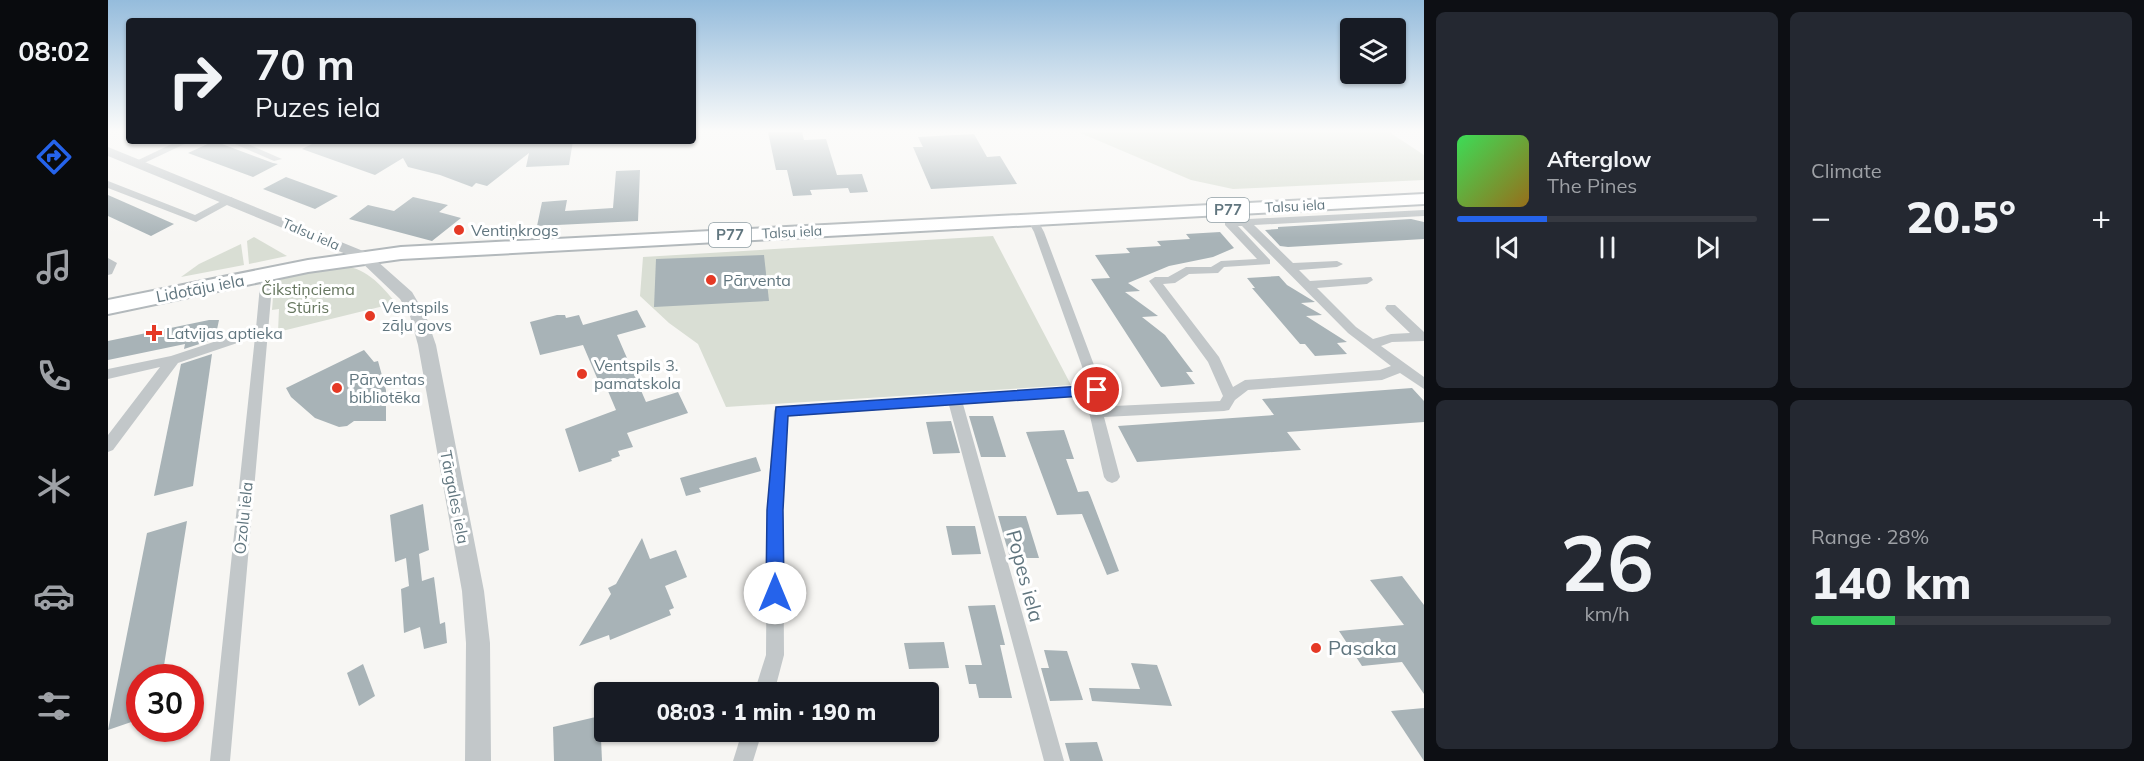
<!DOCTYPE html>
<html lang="en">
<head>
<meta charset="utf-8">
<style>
	:root { --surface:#171b24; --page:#242831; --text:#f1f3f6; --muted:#9ea1a6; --line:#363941; --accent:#2563eb }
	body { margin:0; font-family:Mulish,sans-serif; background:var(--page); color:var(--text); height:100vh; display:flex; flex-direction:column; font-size:22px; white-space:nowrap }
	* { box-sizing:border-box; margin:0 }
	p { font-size:20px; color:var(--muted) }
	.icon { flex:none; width:33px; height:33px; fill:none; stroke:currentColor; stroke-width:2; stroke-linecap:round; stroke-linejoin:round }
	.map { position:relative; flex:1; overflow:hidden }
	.sheet { display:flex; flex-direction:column; gap:12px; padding:12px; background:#0d0f14; width:720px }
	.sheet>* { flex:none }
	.banner { position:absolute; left:18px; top:18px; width:570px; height:126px; border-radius:6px; box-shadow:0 2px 4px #0004; background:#171b24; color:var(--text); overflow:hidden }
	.fabs { position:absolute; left:1232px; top:18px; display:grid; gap:12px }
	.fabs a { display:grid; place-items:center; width:66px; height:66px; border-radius:6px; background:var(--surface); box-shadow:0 2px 4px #0004; font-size:30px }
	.speed { position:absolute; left:18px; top:664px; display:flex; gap:12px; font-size:30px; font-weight:700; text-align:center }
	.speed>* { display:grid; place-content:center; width:78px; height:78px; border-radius:50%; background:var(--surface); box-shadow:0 2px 4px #0004; line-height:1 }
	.speed .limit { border:9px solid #d22; background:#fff; color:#111 }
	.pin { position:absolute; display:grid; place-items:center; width:51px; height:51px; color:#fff; margin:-26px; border:3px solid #fff; border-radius:50%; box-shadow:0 2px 6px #0007 }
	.me { position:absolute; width:66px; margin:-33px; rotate:0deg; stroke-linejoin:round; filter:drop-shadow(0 0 4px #0008) }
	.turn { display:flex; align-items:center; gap:21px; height:126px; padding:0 30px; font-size:27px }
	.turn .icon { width:78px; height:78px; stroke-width:2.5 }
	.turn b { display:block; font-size:42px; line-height:51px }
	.big { font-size:45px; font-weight:800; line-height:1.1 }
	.sheet .card { flex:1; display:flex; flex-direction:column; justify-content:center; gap:9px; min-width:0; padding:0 21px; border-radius:9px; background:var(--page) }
	.sheet .dial { align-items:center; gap:0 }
	.dial b { font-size:78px; line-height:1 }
	.song { display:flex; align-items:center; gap:18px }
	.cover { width:72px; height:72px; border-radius:9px; background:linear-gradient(135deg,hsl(130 70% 55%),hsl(40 70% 35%)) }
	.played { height:6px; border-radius:3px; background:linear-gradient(90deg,var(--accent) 30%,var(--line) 30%) }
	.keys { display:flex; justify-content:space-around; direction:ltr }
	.heat { display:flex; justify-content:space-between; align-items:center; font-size:33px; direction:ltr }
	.charge { height:9px; border-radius:4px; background:linear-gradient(90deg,#34c759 28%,var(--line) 0) }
	.sheet .tiles { flex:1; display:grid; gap:12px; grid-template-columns:repeat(2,1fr) }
	.trip { position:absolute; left:486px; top:682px; width:345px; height:60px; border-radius:6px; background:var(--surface); box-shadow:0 2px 4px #0004; font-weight:800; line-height:60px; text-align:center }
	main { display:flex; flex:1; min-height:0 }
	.tabs { display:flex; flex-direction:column; width:108px; justify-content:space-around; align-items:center; background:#090b0e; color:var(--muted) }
	.tabs .icon { width:42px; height:42px }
	.tabs .current { color:var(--accent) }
	.tabs b { font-size:27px; color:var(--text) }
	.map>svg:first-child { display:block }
</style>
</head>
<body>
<main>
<nav class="tabs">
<b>08:02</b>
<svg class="icon current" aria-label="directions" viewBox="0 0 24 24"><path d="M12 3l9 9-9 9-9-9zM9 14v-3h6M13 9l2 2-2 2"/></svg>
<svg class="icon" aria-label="music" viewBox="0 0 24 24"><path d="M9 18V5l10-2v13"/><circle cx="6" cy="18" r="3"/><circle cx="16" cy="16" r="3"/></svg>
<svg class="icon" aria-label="phone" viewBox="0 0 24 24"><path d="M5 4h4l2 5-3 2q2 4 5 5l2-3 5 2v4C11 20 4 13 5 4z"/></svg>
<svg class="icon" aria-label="climate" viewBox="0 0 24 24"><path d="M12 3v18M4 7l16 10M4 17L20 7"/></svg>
<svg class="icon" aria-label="car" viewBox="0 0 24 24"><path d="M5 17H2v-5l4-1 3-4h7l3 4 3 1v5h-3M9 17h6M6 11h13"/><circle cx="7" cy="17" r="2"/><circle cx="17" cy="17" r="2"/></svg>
<svg class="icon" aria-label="filters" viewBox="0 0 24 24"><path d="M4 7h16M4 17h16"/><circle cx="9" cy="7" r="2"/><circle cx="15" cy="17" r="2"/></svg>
</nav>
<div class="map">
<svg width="1316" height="761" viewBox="0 0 1316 761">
	<rect width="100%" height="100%" fill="#f7f6f3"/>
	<g fill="#d9ded4">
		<path d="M970 132H1281L1316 155V180L1125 189 1083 180Z"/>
		<path d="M885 236 963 385 618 407 590 344 561 323 532 296 535 257Z"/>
		<path d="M146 237 179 256 141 264 139 241Z"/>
		<path d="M133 244 136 265 73 277 91 264Z"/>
		<path d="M231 266C257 266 272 284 288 303L170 332 171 309 164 310 166 284 170 280Z"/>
	</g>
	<g fill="#a8b3b7">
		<path d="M660 132H694L696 140 718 139 729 175 754 174 760 192 742 193 740 188 702 190 704 195 685 196 679 170H668Z"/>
		<path d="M866 134 879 157 892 156 909 184 823 189 805 147H815L810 137Z"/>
		<path d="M106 141 165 163 170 164 145 177 80 153Z"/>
		<path d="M210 141H465L461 165 418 167 421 153 379 186 368 183 364 187 332 175 300 167 295 158 267 175 194 149Z"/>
		<path d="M532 170 530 221 429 226 434 202 459 200 457 211 505 208 508 171Z"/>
		<path d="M178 177 230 196 207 209 155 189Z"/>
		<path d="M0 195 66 224 43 236 0 216Z"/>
		<path d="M305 197 340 205 331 212 353 218 324 241 241 219 260 205 286 211Z"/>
		<path d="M1303 219 1316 222V239L1180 247 1172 246 1157 230 1170 229V227Z"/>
		<path d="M1112 232 1126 248 1105 257 1061 266 1020 283 1032 291 1017 292 1050 316 1034 317 1057 335 1085 372H1078L1087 384 1053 387 983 279 1002 278 987 255 1022 253 1018 248 1053 246 1049 241 1082 239 1078 234Z"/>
		<path d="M656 255 661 301 546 307 548 259Z"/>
		<path d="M1171 276 1179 285 1207 302 1193 303 1214 315 1198 316 1239 342 1229 343 1239 354 1207 356 1197 344H1192L1144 288H1147L1139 278Z"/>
		<path d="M529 310 538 327 509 335 538 402 570 392 580 413 519 433 525 447 510 451 512 456 503 459 504 461 471 472 457 429 508 410 497 384 492 385 475 345 432 355 422 322 449 315H457L458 318 471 315 475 325Z"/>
		<path d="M101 320H111L107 339 76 349 77 344 0 360V341Z"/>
		<path d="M256 350 266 362 270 361 278 390V421H246L239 426 231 427 207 418 183 397 178 388Z"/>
		<path d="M104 354 85 486 46 496 73 364Z"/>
		<path d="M1304 388 1316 401V422L1179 432 1193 450 1029 462 1010 426 1166 415 1154 399Z"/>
		<path d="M861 416H885L898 457H873Z"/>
		<path d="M843 421 852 453 825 454 818 422Z"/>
		<path d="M956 430 966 459H958L970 492 980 491 982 495 1011 571 999 575 974 514 949 515 918 432Z"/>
		<path d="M648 457 653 471 591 488 593 492 578 496 572 478Z"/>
		<path d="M315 504 321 550 311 554 314 581 326 577 332 624 337 622 339 643 316 649 312 627 296 633 293 589 301 586 298 558 287 562 282 515Z"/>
		<path d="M890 516H918L931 558H902Z"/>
		<path d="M79 521 54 678H32V719L0 730 39 533Z"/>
		<path d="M838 526H867L873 554 844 555Z"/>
		<path d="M534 538 542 559 568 550 579 577 557 586 566 608 561 610 563 615 502 640 501 635 471 646 503 594 500 588 508 584Z"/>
		<path d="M1294 576 1316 605V694L1294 662 1254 666 1231 631 1296 625 1262 580Z"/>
		<path d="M887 605 897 645H892L904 698H871L868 684H861L857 665H874L860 606Z"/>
		<path d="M836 642 841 668 801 669 796 643Z"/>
		<path d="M936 650 959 651 975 700 942 701 933 668H941Z"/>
		<path d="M1023 663 1049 665 1064 706 984 701 981 688 1032 689Z"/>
		<path d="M255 664 267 696 251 706 239 673Z"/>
		<path d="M1316 708V761L1283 711Z"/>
		<path d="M492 716 494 761H446L445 727Z"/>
		<path d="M989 742 995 761H962L957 743Z"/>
	</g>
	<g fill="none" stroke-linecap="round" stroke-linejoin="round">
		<g stroke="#b3b9bc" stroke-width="4">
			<path id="primary" d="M1316 194V204L293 259 200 272 0 314V300L200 260 293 247Z"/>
		</g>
		<g fill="#c2c7c9" fill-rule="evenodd">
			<path d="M70 141H83L32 165 24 163Z"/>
			<path d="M120 141H133L174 159 166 161Z"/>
			<path d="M0 181 87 215 119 198 123 197 128 200 88 222 0 188Z"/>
			<path d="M1316 210V216L1146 225 1185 263 1229 261 1235 264 1229 267 1191 270 1202 281 1263 277 1265 280 1259 284 1209 288 1248 327 1265 339 1283 334 1302 333 1279 311 1277 308 1279 305H1287L1316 332V341L1284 342 1273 346 1316 377V389L1292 373 1274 380 1140 390 1127 400 1121 410 1116 411 996 417 1012 477 1009 481 1004 483 999 481 996 477 981 412 983 408 992 407 985 395 855 404 956 761H936L841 405 680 416 675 510 676 655 666 693H646L658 655 659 510 666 411 668 407 981 386 926 232 919 219 920 217H928L936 232 995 389 1006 406 1112 401 1115 396 1100 362 1041 281 1047 277H1060L1078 267H1103L1113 261 1149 259 1117 225V221L1128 219 1127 217 1132 214 1140 219ZM1130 226H1134L1240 333 1283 366 1272 370 1137 380 1125 387 1111 357 1055 284 1067 283 1081 274 1110 273 1116 267 1162 264V260Z"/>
			<path d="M0 258 9 263 4 274 0 275Z"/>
			<path d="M159 271 165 275 122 761H102L147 337 70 363 5 450 0 452V435L52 367 0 379V369L63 356 148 328 153 275Z"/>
			<path d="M634 732H654L645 761H625Z"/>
		</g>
		<path fill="#c2c7c9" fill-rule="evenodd" d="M0 147 260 253 304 292 318 316 328 345 376 591 382 643 383 761H357L358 643 354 591 310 345 302 316 292 299 250 259 0 156Z"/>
		<use href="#primary" fill="#fff" fill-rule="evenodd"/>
	</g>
	<linearGradient id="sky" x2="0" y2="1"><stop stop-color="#95bcdc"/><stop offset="0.55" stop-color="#fbfbfa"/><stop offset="1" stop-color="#fbfbfa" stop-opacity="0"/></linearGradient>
	<rect width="1316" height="238" fill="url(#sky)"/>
	<path fill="#2563eb" stroke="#184099" stroke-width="1.5" d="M989 385 996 390 989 395 680 416 675 510 676 593 673 599 667 601 661 599 658 593 659 510 668 407Z"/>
	<g fill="#e53925" stroke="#fff" stroke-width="2">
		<circle cx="351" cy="230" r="6"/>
		<circle cx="603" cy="280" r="6"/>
		<circle cx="262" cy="316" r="6"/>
		<path d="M43 324h6v6h6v6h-6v6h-6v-6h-6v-6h6z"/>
		<circle cx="474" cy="374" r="6"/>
		<circle cx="229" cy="388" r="6"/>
		<circle cx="1208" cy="648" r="6"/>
	</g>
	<g text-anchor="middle" stroke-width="6" stroke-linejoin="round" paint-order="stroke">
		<g font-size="14" fill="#61767f" stroke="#fff">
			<text transform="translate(1187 206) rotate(-3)" y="5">Talsu iela</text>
			<text transform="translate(684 232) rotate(-3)" y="5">Talsu iela</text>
			<text transform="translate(203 234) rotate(23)" y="5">Talsu iela</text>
		</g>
		<g fill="#fff" stroke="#909fa5" stroke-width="1.5">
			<rect x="1099" y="198" width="42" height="24" rx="4.5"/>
			<rect x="601" y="223" width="42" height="24" rx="4.5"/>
		</g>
		<g font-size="15" font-weight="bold" fill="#61767f">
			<text x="1120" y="215">P77</text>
			<text x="622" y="240">P77</text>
		</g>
		<g font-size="16" fill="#61767f" stroke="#fff" text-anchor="start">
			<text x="363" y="236">Ventiņkrogs</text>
			<text x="615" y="286">Pārventa</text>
			<text x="274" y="313">Ventspils<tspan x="274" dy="18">zāļu govs</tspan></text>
			<text x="58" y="339">Latvijas aptieka</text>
			<text x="486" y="371">Ventspils 3.<tspan x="486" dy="18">pamatskola</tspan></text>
			<text x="241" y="385">Pārventas<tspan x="241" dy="18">bibliotēka</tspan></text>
		</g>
		<g font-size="16" fill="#61767f" stroke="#fff">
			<text transform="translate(92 288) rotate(-11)" y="6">Lidotāju iela</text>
			<text transform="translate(347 497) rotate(79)" y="6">Tārgales iela</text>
			<text transform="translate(135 518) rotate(-84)" y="6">Ozolu iela</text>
		</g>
		<g font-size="16" fill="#677760" stroke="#fff">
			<text x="200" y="295">Čikstiņciema<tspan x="200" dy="18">Stūris</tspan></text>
		</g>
		<g font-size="20" fill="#61767f" stroke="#fff">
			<text transform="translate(917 576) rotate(75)" y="7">Popes iela</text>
		</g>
		<g font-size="20" fill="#61767f" stroke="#fff" text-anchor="start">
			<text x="1220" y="655">Pasaka</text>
		</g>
	</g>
</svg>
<div class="fabs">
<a><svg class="icon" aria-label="layers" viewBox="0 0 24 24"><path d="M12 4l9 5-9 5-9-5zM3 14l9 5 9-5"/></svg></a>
</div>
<div class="speed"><div class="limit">30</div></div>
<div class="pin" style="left:989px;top:390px;background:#d93025"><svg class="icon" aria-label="arrive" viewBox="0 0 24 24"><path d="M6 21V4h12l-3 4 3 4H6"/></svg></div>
<svg class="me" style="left:667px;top:593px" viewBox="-20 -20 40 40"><circle r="19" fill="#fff"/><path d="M0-13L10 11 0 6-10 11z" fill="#2563eb"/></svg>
<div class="trip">08:03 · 1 min · 190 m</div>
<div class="banner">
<div class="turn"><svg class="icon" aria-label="right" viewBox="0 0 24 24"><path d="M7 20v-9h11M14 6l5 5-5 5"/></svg><div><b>70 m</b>Puzes iela</div></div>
</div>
</div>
<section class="sheet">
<div class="tiles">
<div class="card">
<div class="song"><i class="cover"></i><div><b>Afterglow</b><p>The Pines</p></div></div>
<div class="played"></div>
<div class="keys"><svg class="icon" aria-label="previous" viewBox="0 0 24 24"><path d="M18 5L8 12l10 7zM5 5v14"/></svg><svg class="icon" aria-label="pause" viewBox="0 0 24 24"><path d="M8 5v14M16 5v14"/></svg><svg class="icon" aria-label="next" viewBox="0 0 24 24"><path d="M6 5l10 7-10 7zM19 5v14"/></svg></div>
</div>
<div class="card"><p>Climate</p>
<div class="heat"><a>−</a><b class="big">20.5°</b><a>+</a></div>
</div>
<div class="card dial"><b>26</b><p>km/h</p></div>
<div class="card"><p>Range · 28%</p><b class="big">140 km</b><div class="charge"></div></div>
</div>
</section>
</main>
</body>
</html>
